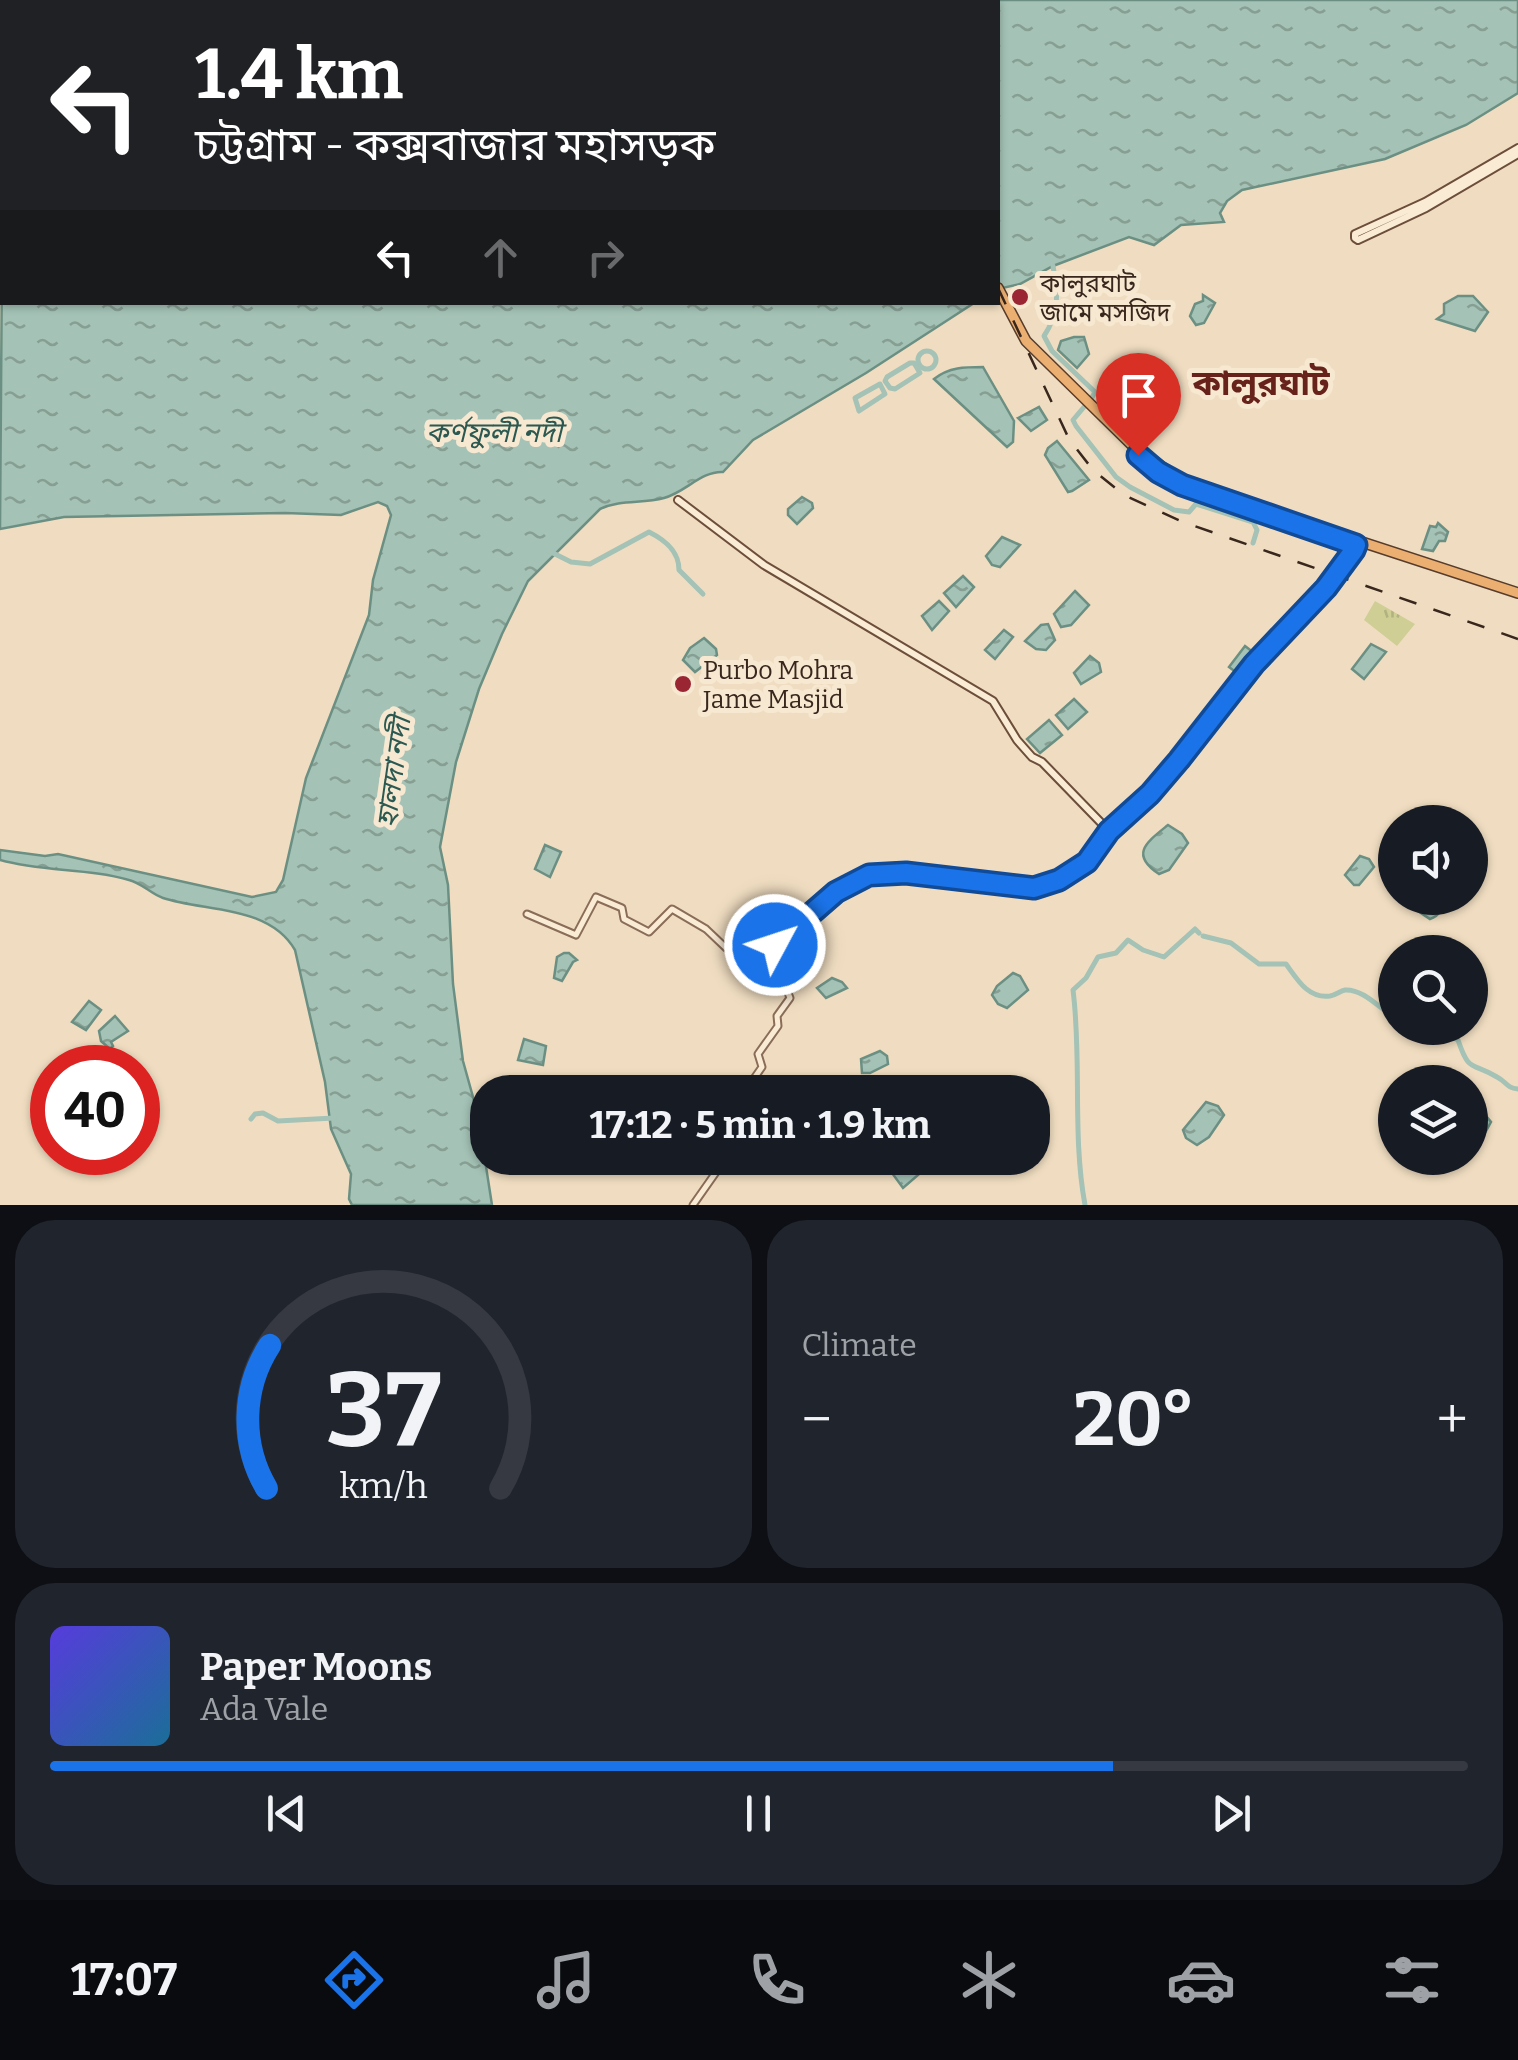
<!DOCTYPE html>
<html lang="en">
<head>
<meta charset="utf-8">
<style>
	:root { --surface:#171b24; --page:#20242c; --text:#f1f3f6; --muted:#9ea1a6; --line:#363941; --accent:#1a73e8 }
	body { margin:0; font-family:Bitter,"Noto Sans Bengali",serif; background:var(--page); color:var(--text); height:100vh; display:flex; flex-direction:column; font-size:38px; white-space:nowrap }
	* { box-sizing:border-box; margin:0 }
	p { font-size:32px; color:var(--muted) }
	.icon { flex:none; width:55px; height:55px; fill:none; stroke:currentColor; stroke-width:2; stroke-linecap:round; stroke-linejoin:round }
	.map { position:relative; height:1205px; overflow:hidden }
	.drawer { display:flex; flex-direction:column; gap:15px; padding:15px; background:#0d0f14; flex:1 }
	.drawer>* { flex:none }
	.guide { position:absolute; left:0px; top:0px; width:1000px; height:305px; box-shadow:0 2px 8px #0004; background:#202124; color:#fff; overflow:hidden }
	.tools { position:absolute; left:1378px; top:805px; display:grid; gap:20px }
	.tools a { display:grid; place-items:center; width:110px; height:110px; border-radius:50%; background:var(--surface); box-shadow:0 2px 8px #0004; font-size:50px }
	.speed { position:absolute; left:30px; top:1045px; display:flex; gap:20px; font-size:50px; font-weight:700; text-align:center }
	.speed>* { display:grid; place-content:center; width:130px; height:130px; border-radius:50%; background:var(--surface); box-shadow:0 2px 8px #0004; line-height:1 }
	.speed .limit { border:15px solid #d22; background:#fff; color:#111 }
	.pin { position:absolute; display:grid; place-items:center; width:85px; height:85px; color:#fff; margin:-102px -42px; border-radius:50% 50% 50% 0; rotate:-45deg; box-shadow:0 0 10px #0007 }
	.pin .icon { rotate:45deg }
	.me { position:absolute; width:110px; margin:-55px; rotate:50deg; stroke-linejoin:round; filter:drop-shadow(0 0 8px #0008) }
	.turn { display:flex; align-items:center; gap:35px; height:210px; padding:0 30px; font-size:45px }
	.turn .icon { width:130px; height:130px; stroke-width:2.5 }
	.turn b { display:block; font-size:70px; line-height:85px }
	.lanes { display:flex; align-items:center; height:95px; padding:0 30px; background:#0003; justify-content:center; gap:50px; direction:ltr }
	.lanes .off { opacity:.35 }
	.big { font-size:75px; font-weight:700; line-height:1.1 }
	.drawer .tile { flex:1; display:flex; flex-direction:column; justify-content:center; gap:15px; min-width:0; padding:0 35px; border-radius:40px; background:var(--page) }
	.drawer .dial { align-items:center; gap:0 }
	.dial svg { height:260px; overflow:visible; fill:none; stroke:var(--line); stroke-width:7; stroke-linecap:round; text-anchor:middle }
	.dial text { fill:var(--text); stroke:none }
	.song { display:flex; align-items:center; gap:30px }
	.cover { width:120px; height:120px; border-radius:15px; background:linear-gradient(135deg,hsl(250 70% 55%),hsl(200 70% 35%)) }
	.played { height:10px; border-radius:5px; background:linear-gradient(90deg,var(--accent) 75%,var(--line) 75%) }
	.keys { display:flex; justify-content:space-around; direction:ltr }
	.heat { display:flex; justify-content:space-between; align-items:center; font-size:55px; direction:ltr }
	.drawer .tiles { flex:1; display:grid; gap:15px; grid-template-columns:1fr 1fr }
	.tile:last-child { grid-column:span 2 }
	.trip { position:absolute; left:470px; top:1075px; width:580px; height:100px; border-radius:40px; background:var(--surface); box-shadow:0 2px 8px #0004; font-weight:700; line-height:100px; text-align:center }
	.menu { display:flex; height:160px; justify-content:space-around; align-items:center; background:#090b0e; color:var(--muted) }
	.menu .icon { width:70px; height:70px }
	.menu .current { color:var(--accent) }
	.menu b { font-size:45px; color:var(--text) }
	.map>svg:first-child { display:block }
</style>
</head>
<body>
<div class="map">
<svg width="1518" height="1205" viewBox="0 0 1518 1205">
	<defs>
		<pattern id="grass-tufts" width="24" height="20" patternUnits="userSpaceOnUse" patternTransform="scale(2.5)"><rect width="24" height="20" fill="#cece95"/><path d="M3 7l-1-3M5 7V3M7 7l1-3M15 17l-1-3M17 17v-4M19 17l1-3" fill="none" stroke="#b2b180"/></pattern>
		<pattern id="water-ripples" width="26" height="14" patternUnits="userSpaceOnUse" patternTransform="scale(2.5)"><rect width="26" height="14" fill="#a4c2b6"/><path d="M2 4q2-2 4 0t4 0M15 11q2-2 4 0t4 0" fill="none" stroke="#879e93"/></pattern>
	</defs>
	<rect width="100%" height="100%" fill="#f0ddc1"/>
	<path fill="url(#grass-tufts)" d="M1375 601 1415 624 1397 646 1364 620Z"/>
	<g fill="url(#water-ripples)" stroke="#6b9083" stroke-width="2.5">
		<path d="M909 0H1518V93L1466 125 1385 159 1242 190 1227 201 1220 213 1224 222 1181 225 1154 245 1129 237 1053 266 1020 284 998 289V2H903Z"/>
		<path d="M2 258V302L974 303 866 373 753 440 723 472C701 471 686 492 664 498 642 504 621 499 600 509L528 581 502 634 479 689 456 762 440 847 448 885 453 984 463 1061 478 1115 492 1205H352L349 1199 351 1174 331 1129 325 1082 295 950C269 905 206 912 163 898 151 894 142 883 129 880 88 868 42 872 0 860V850L45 856 58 854 252 897 276 892 283 880 306 778 369 615 373 580 391 515 387 506 378 502 341 515 285 513 64 517 0 529Z"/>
		<path d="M1203 295 1215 303 1204 323 1196 325 1190 316 1195 304 1203 301Z"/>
		<path d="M1458 296H1473L1488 312 1475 331 1437 319 1444 314V304Z"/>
		<path d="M1074 337H1084L1089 354 1077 368 1058 350 1061 341Z"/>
		<path d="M983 367 1014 421 1013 442 1007 447 934 379C949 367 965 367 983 367Z"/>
		<path d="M1039 407 1047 420 1031 431 1018 418Z"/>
		<path d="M1057 441 1089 480 1072 491 1068 492 1045 455 1048 448Z"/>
		<path d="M802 497 812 503 813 508 797 524 788 515V509Z"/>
		<path d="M1438 523 1448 532 1445 541H1439L1433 551 1422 549 1430 526 1436 527Z"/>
		<path d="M1002 537 1020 545 1000 567 992 565 986 556Z"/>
		<path d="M963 576 974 587 956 607 944 593Z"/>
		<path d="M1075 591 1089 605 1071 625 1061 627 1054 614Z"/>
		<path d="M939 601 949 611 932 630 922 616Z"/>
		<path d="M1048 624 1055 640 1046 650 1036 649 1025 641 1041 625Z"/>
		<path d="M1004 630 1013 637 995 659 985 650Z"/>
		<path d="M704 638 716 649 717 655 695 672 683 660 690 648Z"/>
		<path d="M1371 644 1386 652 1364 679 1352 669Z"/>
		<path d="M1245 646 1258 656 1241 676 1229 667Z"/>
		<path d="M1090 656 1099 663 1101 672 1081 684 1074 673Z"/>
		<path d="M1074 699 1087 712 1068 729 1056 715Z"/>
		<path d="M1049 720 1062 735 1040 753 1027 739Z"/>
		<path d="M1168 825 1182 834 1188 843 1169 870 1159 874C1129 854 1147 842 1168 825Z"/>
		<path d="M545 845 561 852 550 877 535 869Z"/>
		<path d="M1360 856 1369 859 1374 867 1359 885H1354L1345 875Z"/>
		<path d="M1418 898H1444C1445 907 1439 916 1430 919L1418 911Z"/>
		<path d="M564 953H569L577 960 573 962 562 981 554 978 557 957Z"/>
		<path d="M803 960 813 971 801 987 793 984 790 977 795 966Z"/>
		<path d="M1013 973 1020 976 1028 990 1007 1008 998 1004 992 995 997 986Z"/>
		<path d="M832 978 842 982 847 988 826 998 817 988Z"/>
		<path d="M89 1001 101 1010 86 1030 72 1022Z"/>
		<path d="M115 1016 128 1031 111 1042 113 1046 110 1049 101 1041 99 1031Z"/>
		<path d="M524 1039 546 1046 543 1065 518 1060Z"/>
		<path d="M880 1051 887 1056 888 1064 870 1073H862L861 1059Z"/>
		<path d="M1206 1102 1218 1106 1224 1115 1209 1137 1197 1145 1186 1138 1183 1130Z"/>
		<path d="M1474 1113 1487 1117 1491 1122 1479 1144 1472 1149 1470 1121Z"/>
		<path d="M908 1158H914L925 1169 903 1188 892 1173Z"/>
	</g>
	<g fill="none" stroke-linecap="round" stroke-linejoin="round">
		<path stroke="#6b9083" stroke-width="2.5" d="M544 0 546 2"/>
		<g stroke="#a4c2b6" stroke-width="5">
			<path d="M1053 266C1058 293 1060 312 1044 336L1052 351 1095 392 1090 401"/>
			<circle cx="927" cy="360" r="9"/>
			<path d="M910 363H914L920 373 895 389 890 388 885 381 887 377Z"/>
			<path d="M880 384 885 394 859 411 855 398Z"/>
			<path d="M1084 407 1073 420 1076 426 1116 477 1130 487 1174 510 1189 512 1196 504 1253 522 1257 530 1253 543"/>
			<path d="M549 551 571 562 590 564 649 532C665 540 679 551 679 570L703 594"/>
			<path d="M1203 936 1231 943 1259 964H1286C1297 979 1308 999 1330 996 1336 995 1340 991 1345 990 1364 989 1380 1009 1395 1018"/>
			<path d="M1402 1028 1409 1032 1438 1030 1458 1040C1469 1073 1472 1062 1497 1077 1507 1082 1506 1088 1518 1089"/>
			<path d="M251 1119 255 1114 263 1113 278 1121 334 1118"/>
			<path d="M1085 1205C1072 1135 1082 1060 1073 990L1086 978 1098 957 1116 953 1128 940 1143 950 1164 957 1195 929 1199 933"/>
		</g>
		<g stroke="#a4c2b6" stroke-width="6">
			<path d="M846 0 847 2"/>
			<path d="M885 2 890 0"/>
		</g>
		<g stroke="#8a6d58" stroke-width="9">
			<g id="tertiary">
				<path d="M527 914 576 935 596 897 622 908 624 919 649 932 672 909 706 929 726 948 747 953 763 963 782 977 790 998 777 1016 778 1026 758 1054 762 1067 748 1087V1092"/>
				<path d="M763 963 775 945 836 892 869 875H928L1033 888 1059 879 1087 862 1109 831 1150 794 1179 760 1254 664 1326 589 1350 556 1357 541"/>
				<path d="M693 1205 726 1158"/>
			</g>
		</g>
		<g stroke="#6c4e3b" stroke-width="10">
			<g id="secondary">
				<path d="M1518 148 1425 202 1355 234V238L1358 240 1426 208 1518 154"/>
				<path d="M678 500 764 565 993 701 1017 740 1032 757 1042 762 1109 831"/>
			</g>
		</g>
		<g stroke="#573c2c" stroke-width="12">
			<g id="trunk">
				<path d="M866 0 867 2"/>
				<path d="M998 288 1026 341 1134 447 1176 477 1276 514 1518 593"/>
			</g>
		</g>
		<use href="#tertiary" stroke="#faebd5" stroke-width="5"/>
		<use href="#secondary" stroke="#faebd5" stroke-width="6"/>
		<use href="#trunk" stroke="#ecaf72" stroke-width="9"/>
		<g stroke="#39271d" stroke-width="2.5" stroke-dasharray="18 18" stroke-linecap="butt">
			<path d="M866 0 867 2"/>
			<path d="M998 288 1069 439 1093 470 1124 495 1183 522 1518 639"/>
		</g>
	</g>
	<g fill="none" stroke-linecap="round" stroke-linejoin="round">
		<g stroke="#114b97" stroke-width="25">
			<path id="route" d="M775 945 836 892 869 875 906 873 1034 888 1059 880 1087 862 1109 831 1150 794 1179 760 1254 664 1326 588 1354 550 1356 545 1182 485 1158 472 1138 455"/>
		</g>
		<use href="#route" stroke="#1a73e8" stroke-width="18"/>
	</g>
	<g fill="#9b2633" stroke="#f7e8d1" stroke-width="4">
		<circle cx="1020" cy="297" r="10"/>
		<circle cx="683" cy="684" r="10"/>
	</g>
	<g text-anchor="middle" stroke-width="10" stroke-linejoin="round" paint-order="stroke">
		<g font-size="25" fill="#39271d" stroke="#f7e8d1" text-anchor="start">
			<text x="1040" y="292">কালুরঘাট<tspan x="1040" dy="29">জামে মসজিদ</tspan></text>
			<text x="703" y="679">Purbo Mohra<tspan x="703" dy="29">Jame Masjid</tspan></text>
		</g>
		<g font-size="28" font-style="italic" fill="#2b5951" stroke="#f7e8d1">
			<text x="494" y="442">কর্ণফুলী নদী</text>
			<text transform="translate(393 772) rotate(-82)" y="10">হালদা নদী</text>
		</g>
		<g font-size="35" font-weight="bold" fill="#67221b" stroke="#f7e8d1">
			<text x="1261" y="395">কালুরঘাট</text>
		</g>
	</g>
</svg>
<div class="tools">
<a><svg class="icon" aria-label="sound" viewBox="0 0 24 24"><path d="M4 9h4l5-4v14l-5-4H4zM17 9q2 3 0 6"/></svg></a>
<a><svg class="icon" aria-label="search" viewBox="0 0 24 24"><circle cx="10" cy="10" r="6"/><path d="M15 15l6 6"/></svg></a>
<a><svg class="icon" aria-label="layers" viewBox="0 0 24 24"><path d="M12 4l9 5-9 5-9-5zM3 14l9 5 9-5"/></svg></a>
</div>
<div class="speed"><div class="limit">40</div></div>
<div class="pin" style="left:1138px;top:455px;background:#d93025"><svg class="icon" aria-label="arrive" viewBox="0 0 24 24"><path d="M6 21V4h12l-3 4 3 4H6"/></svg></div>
<svg class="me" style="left:775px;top:945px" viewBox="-20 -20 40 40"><circle r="17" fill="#1a73e8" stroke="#fff" stroke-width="3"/><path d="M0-11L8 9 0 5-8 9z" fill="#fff"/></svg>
<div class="trip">17:12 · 5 min · 1.9 km</div>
<div class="guide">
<div class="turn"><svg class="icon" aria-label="left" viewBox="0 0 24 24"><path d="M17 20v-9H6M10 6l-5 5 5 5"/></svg><div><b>1.4 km</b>চট্টগ্রাম - কক্সবাজার মহাসড়ক</div></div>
<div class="lanes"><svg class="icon" aria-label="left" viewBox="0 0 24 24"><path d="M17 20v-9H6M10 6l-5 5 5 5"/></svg><svg class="icon off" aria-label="ahead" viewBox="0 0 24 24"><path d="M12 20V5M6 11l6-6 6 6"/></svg><svg class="icon off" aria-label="right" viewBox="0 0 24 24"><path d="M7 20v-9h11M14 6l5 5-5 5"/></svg></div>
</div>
</div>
<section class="drawer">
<div class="tiles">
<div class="tile dial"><svg viewBox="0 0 100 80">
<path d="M14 69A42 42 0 1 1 86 69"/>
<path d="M14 69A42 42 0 0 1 15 25" stroke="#1a73e8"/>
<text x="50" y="56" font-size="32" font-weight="700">37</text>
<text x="50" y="72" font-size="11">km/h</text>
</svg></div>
<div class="tile"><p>Climate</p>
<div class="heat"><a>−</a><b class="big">20°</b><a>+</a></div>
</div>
<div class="tile">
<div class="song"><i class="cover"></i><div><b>Paper Moons</b><p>Ada Vale</p></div></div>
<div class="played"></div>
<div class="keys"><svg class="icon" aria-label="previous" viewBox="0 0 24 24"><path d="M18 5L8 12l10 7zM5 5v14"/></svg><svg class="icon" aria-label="pause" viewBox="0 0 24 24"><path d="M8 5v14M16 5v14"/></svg><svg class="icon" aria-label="next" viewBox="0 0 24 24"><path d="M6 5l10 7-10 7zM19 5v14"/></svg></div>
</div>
</div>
</section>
<nav class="menu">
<b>17:07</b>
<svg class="icon current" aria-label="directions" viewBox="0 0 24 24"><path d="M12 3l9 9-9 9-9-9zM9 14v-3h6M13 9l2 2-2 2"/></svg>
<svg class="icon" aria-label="music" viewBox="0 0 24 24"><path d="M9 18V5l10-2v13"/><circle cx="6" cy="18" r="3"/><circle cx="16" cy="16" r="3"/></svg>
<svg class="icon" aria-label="phone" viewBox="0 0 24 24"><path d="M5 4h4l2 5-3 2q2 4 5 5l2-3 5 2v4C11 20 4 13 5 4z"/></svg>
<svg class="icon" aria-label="climate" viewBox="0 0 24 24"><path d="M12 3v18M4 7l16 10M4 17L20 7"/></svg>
<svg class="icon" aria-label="car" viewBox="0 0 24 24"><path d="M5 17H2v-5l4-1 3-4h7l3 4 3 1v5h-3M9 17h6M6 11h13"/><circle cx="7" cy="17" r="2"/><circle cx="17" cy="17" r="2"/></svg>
<svg class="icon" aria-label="filters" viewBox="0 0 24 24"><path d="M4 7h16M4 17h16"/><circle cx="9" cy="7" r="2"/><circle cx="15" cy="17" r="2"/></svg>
</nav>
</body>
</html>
